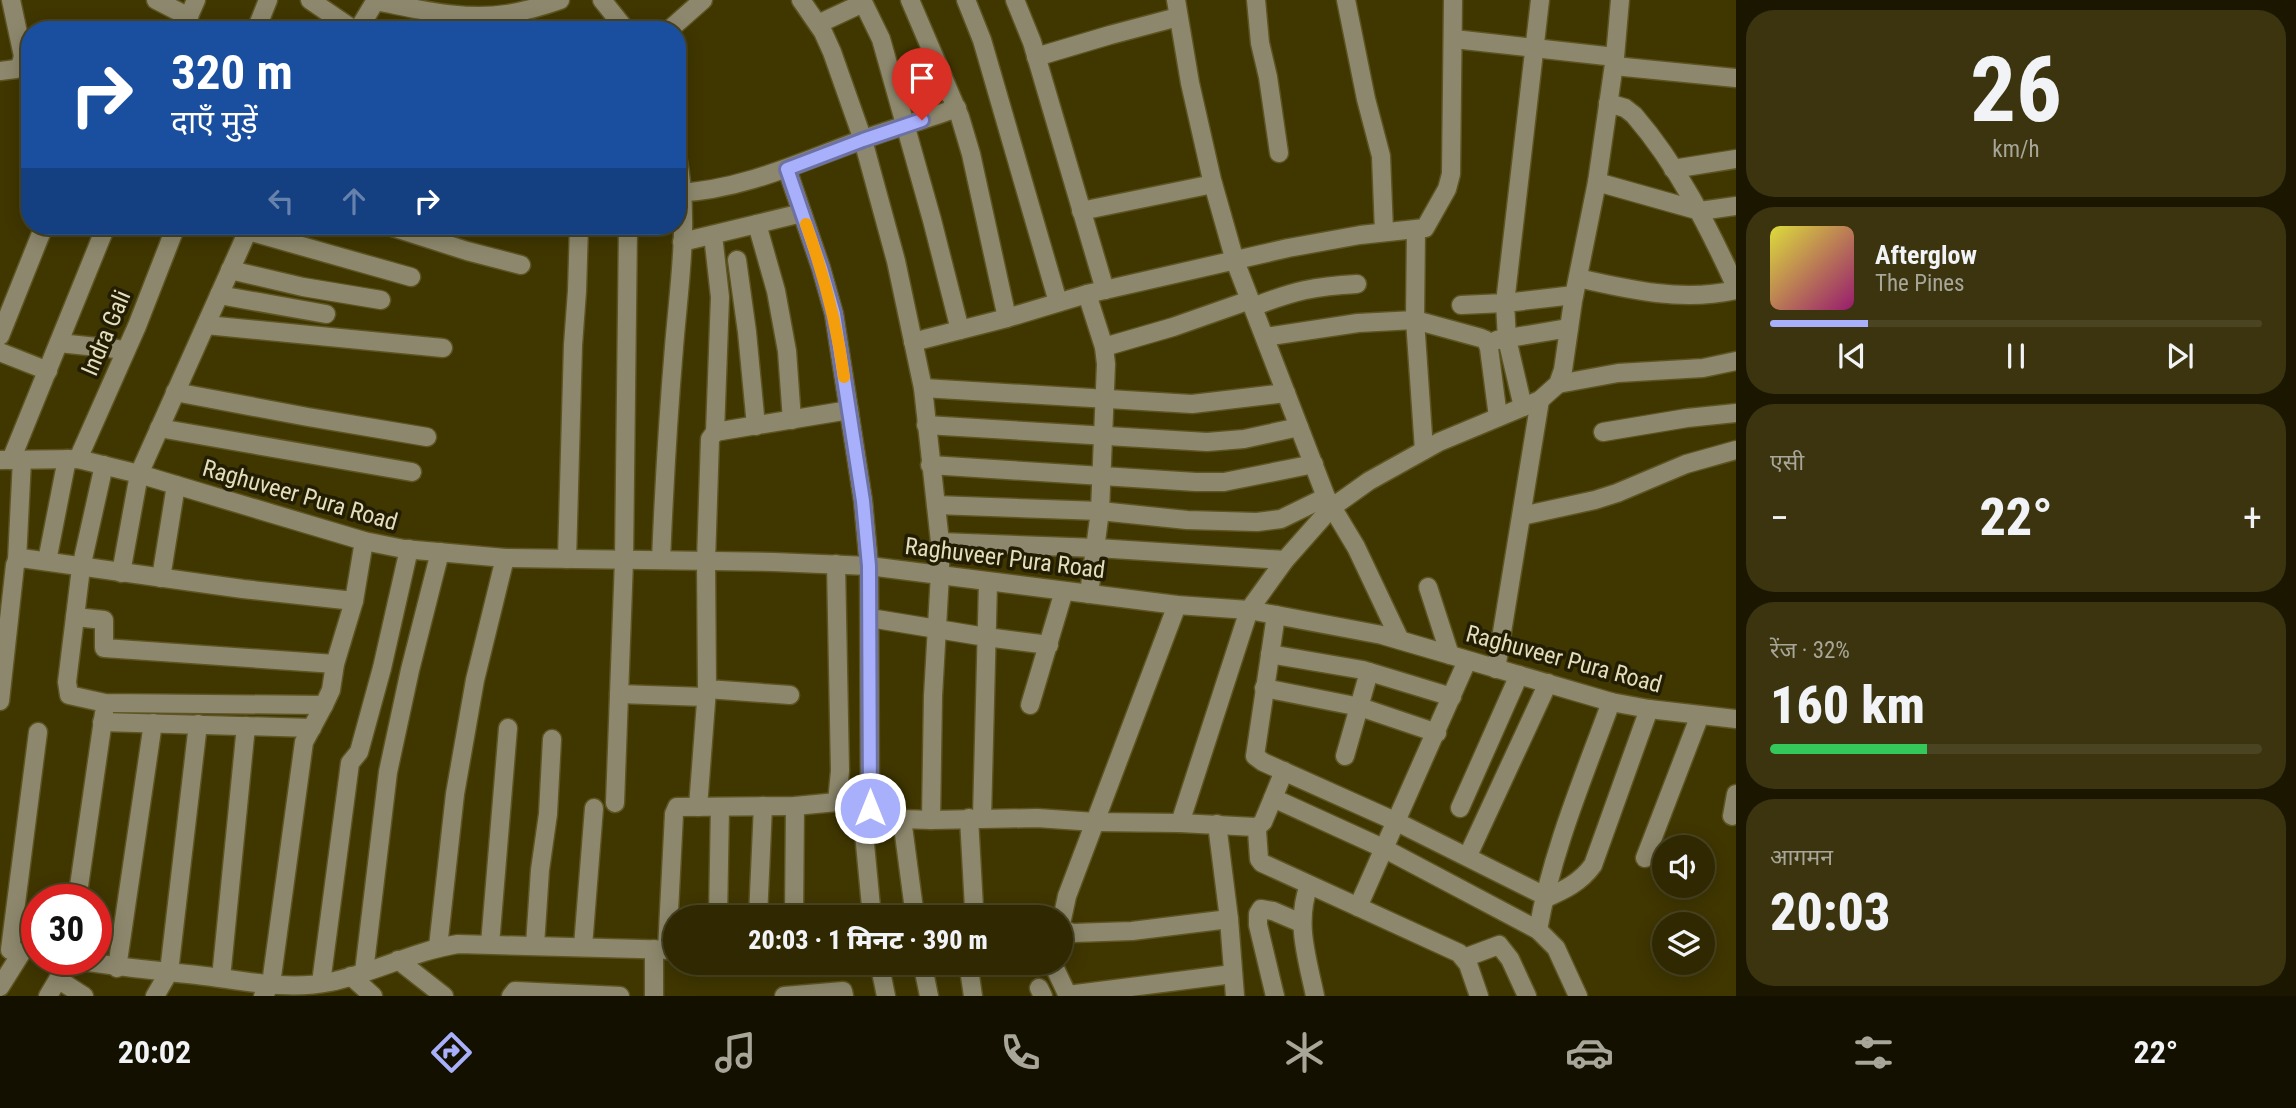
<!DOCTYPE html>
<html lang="hi">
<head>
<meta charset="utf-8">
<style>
	:root { --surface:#2f2800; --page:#3b340f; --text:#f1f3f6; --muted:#a7a699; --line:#4a4422; --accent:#a8b0fc }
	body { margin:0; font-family:"Roboto Condensed","Noto Sans Devanagari",sans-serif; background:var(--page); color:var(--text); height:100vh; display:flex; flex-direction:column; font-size:26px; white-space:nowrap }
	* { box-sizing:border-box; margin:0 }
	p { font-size:23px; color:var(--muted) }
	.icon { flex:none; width:38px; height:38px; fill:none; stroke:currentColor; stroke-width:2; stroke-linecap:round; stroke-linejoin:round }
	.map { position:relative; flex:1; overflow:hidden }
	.sheet { display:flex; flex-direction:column; gap:10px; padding:10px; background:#1a1600; width:560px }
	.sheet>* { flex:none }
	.banner { position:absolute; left:21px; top:21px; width:665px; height:214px; border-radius:28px; box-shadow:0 4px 18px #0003,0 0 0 2px var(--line); background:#1a4fa0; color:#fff; overflow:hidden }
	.buttons { position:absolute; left:1652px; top:835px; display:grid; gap:14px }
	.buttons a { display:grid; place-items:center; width:63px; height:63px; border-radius:50%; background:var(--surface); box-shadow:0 4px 18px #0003,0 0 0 2px var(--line); font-size:35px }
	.speed { position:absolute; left:21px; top:884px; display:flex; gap:14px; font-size:35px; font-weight:700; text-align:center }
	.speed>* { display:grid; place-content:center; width:91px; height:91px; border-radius:50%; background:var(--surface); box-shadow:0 4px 18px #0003,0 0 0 2px var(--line); line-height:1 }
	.speed .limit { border:10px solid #d22; background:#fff; color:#111 }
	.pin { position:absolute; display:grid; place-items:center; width:60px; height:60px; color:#fff; margin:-72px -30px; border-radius:50% 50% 50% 0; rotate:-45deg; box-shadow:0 0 7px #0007 }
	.pin .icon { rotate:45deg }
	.me { position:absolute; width:77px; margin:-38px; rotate:0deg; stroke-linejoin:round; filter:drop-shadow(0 0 5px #0008) }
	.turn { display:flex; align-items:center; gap:24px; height:147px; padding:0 35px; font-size:32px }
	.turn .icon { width:91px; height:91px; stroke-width:2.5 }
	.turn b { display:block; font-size:49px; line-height:60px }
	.lanes { display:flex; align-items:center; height:66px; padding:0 35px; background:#0003; justify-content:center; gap:35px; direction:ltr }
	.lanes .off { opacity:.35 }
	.big { font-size:52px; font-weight:800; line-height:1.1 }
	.sheet .tile { flex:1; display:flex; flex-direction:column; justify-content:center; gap:10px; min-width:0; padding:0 24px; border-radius:28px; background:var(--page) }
	.sheet .dial { align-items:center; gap:0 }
	.dial b { font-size:91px; line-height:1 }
	.song { display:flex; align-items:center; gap:21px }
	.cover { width:84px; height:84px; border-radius:10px; background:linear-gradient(135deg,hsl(60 70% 55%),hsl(320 70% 35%)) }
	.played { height:7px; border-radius:4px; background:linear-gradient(90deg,var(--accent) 20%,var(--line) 20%) }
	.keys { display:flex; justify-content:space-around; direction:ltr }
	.heat { display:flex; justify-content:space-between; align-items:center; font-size:38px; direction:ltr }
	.charge { height:10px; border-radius:5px; background:linear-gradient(90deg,#34c759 32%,var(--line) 0) }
	.trip { position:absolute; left:663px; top:905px; width:410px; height:70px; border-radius:35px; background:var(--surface); box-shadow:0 4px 18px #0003,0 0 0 2px var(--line); font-weight:800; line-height:70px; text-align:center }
	.menu { display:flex; height:112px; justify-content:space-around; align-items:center; background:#131000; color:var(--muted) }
	.menu .icon { width:49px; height:49px }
	.menu .on { color:var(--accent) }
	.menu b { font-size:32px; color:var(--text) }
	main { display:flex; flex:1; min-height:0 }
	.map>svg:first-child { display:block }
</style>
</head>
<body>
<main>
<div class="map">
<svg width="1736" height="996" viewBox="0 0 1736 996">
	<rect width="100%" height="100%" fill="#3f3600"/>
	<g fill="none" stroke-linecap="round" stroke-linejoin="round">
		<g stroke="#5d5422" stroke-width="21">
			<g id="minor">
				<path d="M156 0 189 17"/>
				<path d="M310 0 354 30"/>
				<path d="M602 0 626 30"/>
				<path d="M801 0 823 32 832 52 863 140 896 261 923 388 940 542V574L933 696 931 820 1037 818 1095 822 1180 823 1255 827 1257 830 1259 859 1262 863 1459 953 1468 964 1479 996"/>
				<path d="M862 0 881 39 932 220 960 330"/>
				<path d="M910 0 960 117 971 154 1007 318"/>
				<path d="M966 0 982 40 1058 302"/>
				<path d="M1015 0 1032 42 1105 290"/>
				<path d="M1176 0 1190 83 1212 180 1235 261 1326 497 1356 547 1400 640"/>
				<path d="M1256 0 1260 43 1268 77 1279 153"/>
				<path d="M1346 0 1366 99 1381 156 1384 231"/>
				<path d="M375 1C418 9 463 21 507 14 525 11 543 6 560 0"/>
				<path d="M818 24 863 3"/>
				<path d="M183 30 196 0"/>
				<path d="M256 30 268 0"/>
				<path d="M358 30 376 0"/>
				<path d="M669 30 703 0"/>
				<path d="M1454 39 1615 57"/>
				<path d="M1036 57 1110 35 1178 17"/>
				<path d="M1614 66 1736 78"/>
				<path d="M0 71 16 69 21 64 23 56 11 0"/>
				<path d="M1608 103 1625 108 1634 115C1678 166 1708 226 1736 287"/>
				<path d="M1673 169 1736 159"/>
				<path d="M1597 182 1700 211 1736 206"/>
				<path d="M677 193C743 190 803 161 864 139 895 128 926 119 957 108"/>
				<path d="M1081 211 1213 184"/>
				<path d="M757 224 776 291 787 351 792 420"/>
				<path d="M389 226 467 251 521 265"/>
				<path d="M1416 229 1415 320 1424 450"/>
				<path d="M248 231 411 277"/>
				<path d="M713 235 720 297 715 432 710 439 706 561 707 689 790 695"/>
				<path d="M682 242 802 213"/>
				<path d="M737 260 747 332 756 426"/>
				<path d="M230 270 303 287 381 300"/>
				<path d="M1578 278C1630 290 1683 302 1736 290"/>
				<path d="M1087 294 1104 347 1106 364 1100 511 1089 594"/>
				<path d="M219 295 326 314"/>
				<path d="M1461 305 1505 303 1540 0"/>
				<path d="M1253 307C1293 291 1315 286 1357 284"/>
				<path d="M206 325 443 348"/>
				<path d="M0 336 44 226"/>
				<path d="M1265 337 1358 323 1415 320 1481 338 1486 340 1489 348 1498 417"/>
				<path d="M1497 340 1569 328"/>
				<path d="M913 342 1007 318 1087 294 1288 248 1360 235 1425 228 1447 189 1451 174 1453 0"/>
				<path d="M59 343 126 350"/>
				<path d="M1104 347 1173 327 1250 300"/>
				<path d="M0 352 48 371"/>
				<path d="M1558 384 1618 373 1703 368 1736 361"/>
				<path d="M923 388 1192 404 1286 393"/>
				<path d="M175 392 308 417 427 437"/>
				<path d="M1523 407 1507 339 1505 303 1574 295"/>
				<path d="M926 425 1207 442 1244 439 1299 427"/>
				<path d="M159 428 412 472"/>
				<path d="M715 432 849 410"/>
				<path d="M1603 432 1687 418 1736 413"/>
				<path d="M78 459 137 326 176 226"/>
				<path d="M0 460 78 459 139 474 364 541 404 549 505 558 774 562 869 566 1177 605 1249 610 1382 635 1611 702 1649 709 1736 719"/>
				<path d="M11 460 106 226"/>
				<path d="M104 465 81 568 67 682 69 695 105 703 324 705 331 690 335 664 354 601"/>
				<path d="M930 465 1196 482H1224L1314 464"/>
				<path d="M936 505 1100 511 1187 520 1257 522 1281 519 1326 497"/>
				<path d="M1522 516 1595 500 1617 493 1686 464 1736 450"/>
				<path d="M940 542 1097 548 1285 560"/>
				<path d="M567 559 573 345 577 291 579 226"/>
				<path d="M17 560 22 460"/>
				<path d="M661 560C664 489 668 418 674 347 679 285 690 218 677 156"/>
				<path d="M47 561 67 459"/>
				<path d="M836 564 840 771 837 802"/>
				<path d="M121 573 139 474 250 226"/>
				<path d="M161 578 176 485"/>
				<path d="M1428 587 1450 655"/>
				<path d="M1276 615 1255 756 1263 762 1397 822 1545 896"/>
				<path d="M75 617 104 620V648L335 664"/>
				<path d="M870 618 986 637 1049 645"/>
				<path d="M1270 654 1363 670 1452 697"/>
				<path d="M1496 669 1540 400"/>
				<path d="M1264 688 1360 707 1437 733"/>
				<path d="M619 694 706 697"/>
				<path d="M0 701 15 565 17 560 21 558 243 589 354 601 364 541"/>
				<path d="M1030 705 1064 591"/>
				<path d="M102 722 312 728"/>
				<path d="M1345 756 1369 672"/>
				<path d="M1284 771 1273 798 1385 849 1538 930 1556 948 1578 996"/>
				<path d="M615 803 624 560 628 226"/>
				<path d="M698 807 707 689"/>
				<path d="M870 808 863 823 872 917"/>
				<path d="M1460 808 1519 675"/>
				<path d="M1732 816 1736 794"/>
				<path d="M982 818 988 583"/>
				<path d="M902 819 915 917"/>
				<path d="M863 823 902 819 931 820"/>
				<path d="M1180 823 1249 610 1285 560 1331 508 1369 481 1439 442 1540 400 1558 384 1563 370 1573 301 1597 182 1615 57 1620 0"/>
				<path d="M1217 824 1229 919 1235 996"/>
				<path d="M1256 828 1263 822 1273 798"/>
				<path d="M1471 849 1548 683"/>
				<path d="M1645 858 1700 715"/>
				<path d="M1309 885C1295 923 1307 957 1315 996"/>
				<path d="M1544 899C1564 890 1580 883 1593 865L1649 709"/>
				<path d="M77 900 104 713"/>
				<path d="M1358 907 1467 661"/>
				<path d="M718 917 720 807"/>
				<path d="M758 917 763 806"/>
				<path d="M794 917 795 806"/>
				<path d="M961 917 974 908 969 818"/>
				<path d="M1538 930C1552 851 1584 776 1611 702"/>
				<path d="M1066 931 1061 924 1067 896 1177 605"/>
				<path d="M1066 931 1073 933 1132 931 1229 919"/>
				<path d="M490 944 508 728"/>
				<path d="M535 945 540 870 548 814 552 739"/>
				<path d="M583 946 594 808"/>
				<path d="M438 947 455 794 475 680 505 558"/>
				<path d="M654 949V996"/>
				<path d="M10 950 38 732"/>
				<path d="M667 950 674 814 677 807 795 806 837 802 870 808 869 566 863 501 834 314 821 268 787 169"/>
				<path d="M1464 958 1499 945 1510 959 1527 996"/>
				<path d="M398 960 444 996"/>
				<path d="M879 962 886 996"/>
				<path d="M922 962 929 996"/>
				<path d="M968 962 973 996"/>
				<path d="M1052 962 1068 996"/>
				<path d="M117 968 153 723"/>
				<path d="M364 972 388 772 410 670 440 552"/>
				<path d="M351 976 373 996"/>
				<path d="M221 978 246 726"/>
				<path d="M59 980 84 996"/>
				<path d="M321 983 350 763 359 752 382 668 409 549"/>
				<path d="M0 987 22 952"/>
				<path d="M1039 988 1043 996"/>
				<path d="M1068 995 1233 974"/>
				<path d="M48 996 70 959C113 967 154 970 197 975 241 980 287 991 330 982 374 973 414 951 458 944L676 950"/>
				<path d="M155 996 169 972 198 724"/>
				<path d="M263 996 271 984 304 742 324 705"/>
				<path d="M511 996 515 991 620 996"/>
				<path d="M784 996 843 991 844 996"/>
				<path d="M1275 996 1258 925V914L1261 909 1273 911 1301 923"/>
			</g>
		</g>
		<use href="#minor" stroke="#8d886d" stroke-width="18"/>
	</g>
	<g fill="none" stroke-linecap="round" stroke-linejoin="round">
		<g stroke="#6d72a4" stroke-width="18">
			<path id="route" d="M870 808 869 566 863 501 834 314 821 268 787 169 863 140 922 120"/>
		</g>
		<use href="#route" stroke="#a8b0fc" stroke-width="12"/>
		<path stroke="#f59e0b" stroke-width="12" d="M806 224C824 275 837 324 844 377"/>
	</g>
	<g text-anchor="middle" stroke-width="7" stroke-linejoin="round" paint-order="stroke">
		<g font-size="24" fill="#e4debd" stroke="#231e03">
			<text transform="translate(106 333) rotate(-67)" y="8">Indra Gali</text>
			<text transform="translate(300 495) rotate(16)" y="8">Raghuveer Pura Road</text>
			<text transform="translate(1005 558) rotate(7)" y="8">Raghuveer Pura Road</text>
			<text transform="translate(1564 659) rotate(15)" y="8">Raghuveer Pura Road</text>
		</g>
	</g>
</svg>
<div class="buttons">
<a><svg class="icon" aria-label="sound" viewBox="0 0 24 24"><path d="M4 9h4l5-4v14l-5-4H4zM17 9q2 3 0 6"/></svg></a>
<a><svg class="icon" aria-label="layers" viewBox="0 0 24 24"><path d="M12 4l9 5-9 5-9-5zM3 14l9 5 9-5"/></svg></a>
</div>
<div class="speed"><div class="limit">30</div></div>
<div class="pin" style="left:922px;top:120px;background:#d93025"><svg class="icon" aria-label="arrive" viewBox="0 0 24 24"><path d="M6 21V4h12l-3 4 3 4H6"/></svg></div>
<svg class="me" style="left:870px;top:808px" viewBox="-20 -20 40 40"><circle r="17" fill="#a8b0fc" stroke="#fff" stroke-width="3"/><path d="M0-11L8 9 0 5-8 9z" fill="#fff"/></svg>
<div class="trip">20:03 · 1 मिनट · 390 m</div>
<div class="banner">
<div class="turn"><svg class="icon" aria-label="right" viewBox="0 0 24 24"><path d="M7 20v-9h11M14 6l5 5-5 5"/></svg><div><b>320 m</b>दाएँ मुड़ें</div></div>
<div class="lanes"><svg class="icon off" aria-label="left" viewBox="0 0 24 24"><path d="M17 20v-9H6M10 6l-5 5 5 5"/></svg><svg class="icon off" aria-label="ahead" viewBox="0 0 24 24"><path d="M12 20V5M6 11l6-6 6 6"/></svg><svg class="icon" aria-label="right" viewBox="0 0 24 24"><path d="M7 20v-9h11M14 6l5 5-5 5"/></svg></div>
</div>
</div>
<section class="sheet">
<div class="tile dial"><b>26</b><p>km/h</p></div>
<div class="tile">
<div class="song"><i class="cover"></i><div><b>Afterglow</b><p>The Pines</p></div></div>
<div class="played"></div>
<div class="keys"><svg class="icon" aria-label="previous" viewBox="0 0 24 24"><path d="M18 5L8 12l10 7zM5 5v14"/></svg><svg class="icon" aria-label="pause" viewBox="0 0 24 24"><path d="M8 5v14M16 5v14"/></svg><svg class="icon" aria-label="next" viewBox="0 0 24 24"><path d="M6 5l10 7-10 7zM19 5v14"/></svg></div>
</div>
<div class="tile"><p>एसी</p>
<div class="heat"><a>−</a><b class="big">22°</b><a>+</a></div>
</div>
<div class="tile"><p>रेंज · 32%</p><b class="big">160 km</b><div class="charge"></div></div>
<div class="tile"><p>आगमन</p><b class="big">20:03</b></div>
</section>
</main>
<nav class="menu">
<b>20:02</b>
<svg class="icon on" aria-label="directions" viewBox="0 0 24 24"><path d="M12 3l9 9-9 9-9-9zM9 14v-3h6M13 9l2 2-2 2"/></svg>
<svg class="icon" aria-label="music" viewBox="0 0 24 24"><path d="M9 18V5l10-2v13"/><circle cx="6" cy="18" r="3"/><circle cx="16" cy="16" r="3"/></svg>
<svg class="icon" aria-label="phone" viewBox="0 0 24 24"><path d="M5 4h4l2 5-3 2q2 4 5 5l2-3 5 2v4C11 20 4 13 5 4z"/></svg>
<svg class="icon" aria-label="climate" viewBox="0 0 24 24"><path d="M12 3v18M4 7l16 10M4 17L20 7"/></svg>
<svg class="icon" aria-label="car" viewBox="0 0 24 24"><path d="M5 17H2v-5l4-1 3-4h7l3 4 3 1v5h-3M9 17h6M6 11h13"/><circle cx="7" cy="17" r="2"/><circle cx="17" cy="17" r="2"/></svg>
<svg class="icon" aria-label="filters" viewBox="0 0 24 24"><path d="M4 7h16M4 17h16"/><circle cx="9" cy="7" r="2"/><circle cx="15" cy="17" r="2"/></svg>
<b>22°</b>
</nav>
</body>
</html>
